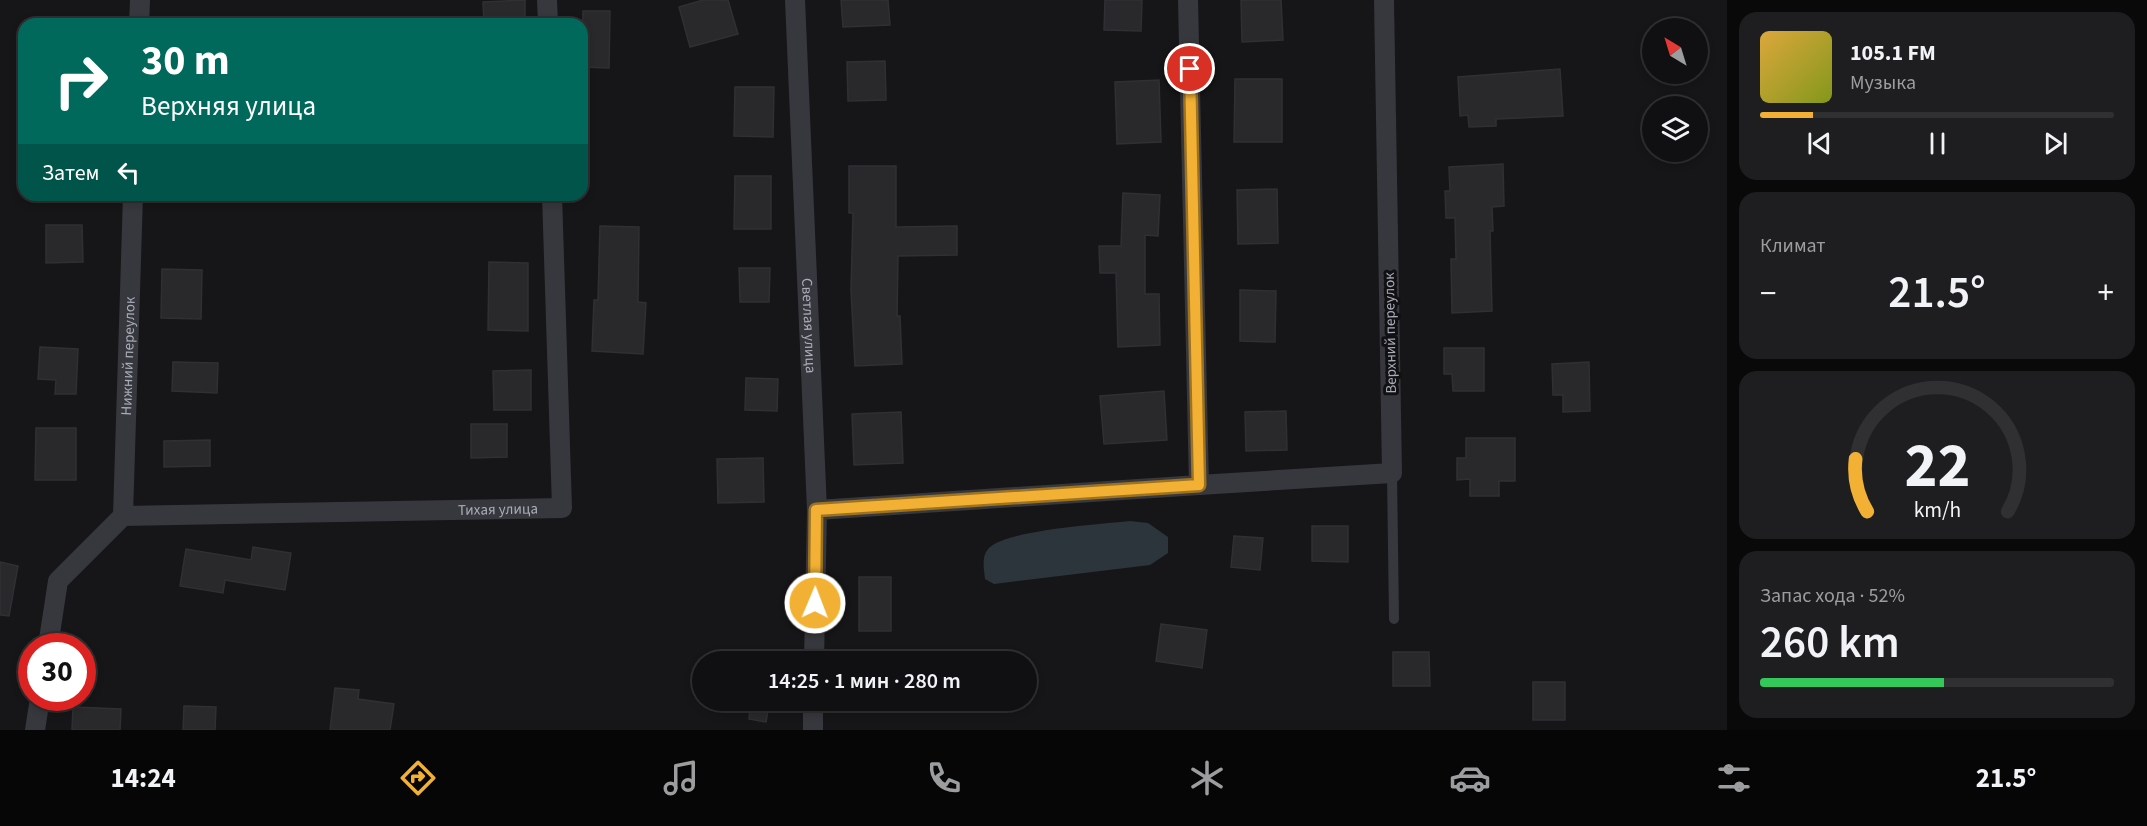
<!DOCTYPE html>
<html lang="ru">
<head>
<meta charset="utf-8">
<style>
	:root { --surface:#101012; --page:#1e1e20; --text:#f1f3f6; --muted:#9c9d9f; --line:#303032; --accent:#f2b134 }
	body { margin:0; font-family:"Source Sans 3",sans-serif; background:var(--page); color:var(--text); height:100vh; display:flex; flex-direction:column; font-size:22px; white-space:nowrap }
	* { box-sizing:border-box; margin:0 }
	p { font-size:20px; color:var(--muted) }
	.icon { flex:none; width:33px; height:33px; fill:none; stroke:currentColor; stroke-width:2; stroke-linecap:round; stroke-linejoin:round }
	.map { position:relative; flex:1; overflow:hidden }
	.drawer { display:flex; flex-direction:column; gap:12px; padding:12px; background:#09090a; width:420px }
	.drawer>* { flex:none }
	.banner { position:absolute; left:18px; top:18px; width:570px; height:183px; border-radius:18px; box-shadow:0 3px 9px #0003,0 0 0 2px var(--line); background:#00695c; color:#fff; overflow:hidden }
	.needle { width:39px; rotate:322deg }
	.buttons { position:absolute; left:1642px; top:18px; display:grid; gap:12px }
	.buttons a { display:grid; place-items:center; width:66px; height:66px; border-radius:50%; background:var(--surface); box-shadow:0 3px 9px #0003,0 0 0 2px var(--line); font-size:30px }
	.speed { position:absolute; left:18px; top:633px; display:flex; gap:12px; font-size:30px; font-weight:700; text-align:center }
	.speed>* { display:grid; place-content:center; width:78px; height:78px; border-radius:50%; background:var(--surface); box-shadow:0 3px 9px #0003,0 0 0 2px var(--line); line-height:1 }
	.speed .limit { border:9px solid #d22; background:#fff; color:#111 }
	.pin { position:absolute; display:grid; place-items:center; width:51px; height:51px; color:#fff; margin:-26px; border:3px solid #fff; border-radius:50%; box-shadow:0 2px 6px #0007 }
	.me { position:absolute; width:66px; margin:-33px; rotate:1deg; stroke-linejoin:round; filter:drop-shadow(0 0 4px #0008) }
	.turn { display:flex; align-items:center; gap:21px; height:126px; padding:0 24px; font-size:27px }
	.turn .icon { width:78px; height:78px; stroke-width:2.5 }
	.turn b { display:block; font-size:42px; line-height:51px }
	.then { display:flex; align-items:center; height:57px; padding:0 24px; background:#0003; gap:12px; font-size:22px }
	.big { font-size:45px; font-weight:600; line-height:1.1 }
	.drawer .tile { flex:1; display:flex; flex-direction:column; justify-content:center; gap:9px; min-width:0; padding:0 21px; border-radius:18px; background:var(--page) }
	.drawer .dial { align-items:center; gap:0 }
	.dial svg { height:156px; overflow:visible; fill:none; stroke:var(--line); stroke-width:7; stroke-linecap:round; text-anchor:middle }
	.dial text { fill:var(--text); stroke:none }
	.song { display:flex; align-items:center; gap:18px }
	.cover { width:72px; height:72px; border-radius:9px; background:linear-gradient(135deg,hsl(40 70% 55%),hsl(70 70% 35%)) }
	.played { height:6px; border-radius:3px; background:linear-gradient(90deg,var(--accent) 15%,var(--line) 15%) }
	.keys { display:flex; justify-content:space-around; direction:ltr }
	.heat { display:flex; justify-content:space-between; align-items:center; font-size:33px; direction:ltr }
	.charge { height:9px; border-radius:4px; background:linear-gradient(90deg,#34c759 52%,var(--line) 0) }
	.trip { position:absolute; left:692px; top:651px; width:345px; height:60px; border-radius:30px; background:var(--surface); box-shadow:0 3px 9px #0003,0 0 0 2px var(--line); font-weight:600; line-height:60px; text-align:center }
	.dock { display:flex; height:96px; justify-content:space-around; align-items:center; background:#060607; color:var(--muted) }
	.dock .icon { width:42px; height:42px }
	.dock .active { color:var(--accent) }
	.dock b { font-size:27px; color:var(--text) }
	main { display:flex; flex:1; min-height:0 }
	.map>svg:first-child { display:block }
</style>
</head>
<body>
<main>
<div class="map">
<svg width="1727" height="730" viewBox="0 0 1727 730">
	<rect width="100%" height="100%" fill="#161618"/>
	<path fill="#2c353c" d="M1130 521 1148 523 1168 537V553L1150 565 994 584 985 579C984 569 981 556 989 548 1007 530 1102 524 1130 521Z"/>
	<g fill="#29292c" stroke="#303034" stroke-width="1.5">
		<path d="M525 0V24H484L483 2Z"/>
		<path d="M703 0H728L738 34 690 47 679 7Z"/>
		<path d="M841 0H888L890 25 843 27Z"/>
		<path d="M1105 0H1142L1141 31 1104 30Z"/>
		<path d="M1241 0H1281L1283 40 1242 42Z"/>
		<path d="M583 11H610L609 68 582 67Z"/>
		<path d="M885 61 886 100 848 101 847 62Z"/>
		<path d="M1560 69 1563 116 1496 119V126L1469 127 1468 115 1460 116 1458 77Z"/>
		<path d="M1235 79H1282V142H1234Z"/>
		<path d="M1159 80 1161 142 1117 144 1115 82Z"/>
		<path d="M735 87H774L773 137 734 136Z"/>
		<path d="M1503 164 1504 206 1492 207 1493 231H1490L1492 311 1452 313 1451 259H1456L1455 218H1446L1445 191H1450L1449 167Z"/>
		<path d="M849 166H896V227L957 226V255L898 256 897 316H900L902 364 855 366 851 290 853 213H849Z"/>
		<path d="M735 176H771V229H734Z"/>
		<path d="M1277 189 1278 243 1238 244 1237 190Z"/>
		<path d="M1123 193 1160 195 1158 236 1145 235V294H1159L1160 345 1118 347 1116 273H1100L1099 246H1121Z"/>
		<path d="M46 225H82L83 262 46 263Z"/>
		<path d="M600 226 639 227 638 302 646 303 643 354 592 351 594 300H598Z"/>
		<path d="M489 262 528 263V331L488 330Z"/>
		<path d="M739 268H770L769 302H740Z"/>
		<path d="M162 269 202 270 201 319 161 318Z"/>
		<path d="M1240 290 1276 291 1275 342 1240 341Z"/>
		<path d="M40 347 78 349 76 394H55L56 380 38 379Z"/>
		<path d="M1444 348H1484V391H1453L1452 374H1444Z"/>
		<path d="M173 362 218 363 217 393 172 391Z"/>
		<path d="M1589 362 1590 411 1563 412V395H1553L1552 364Z"/>
		<path d="M531 370V410H494L493 371Z"/>
		<path d="M746 378 778 379 777 411 745 410Z"/>
		<path d="M1164 391 1167 440 1104 444 1100 396Z"/>
		<path d="M1286 411 1287 450 1246 451 1245 412Z"/>
		<path d="M901 412 903 463 854 465 852 414Z"/>
		<path d="M471 424H507V457L471 458Z"/>
		<path d="M36 428H76V480H35Z"/>
		<path d="M1466 438H1515V481H1499V496H1470V479L1457 480V458H1466Z"/>
		<path d="M210 440V466L164 467V441Z"/>
		<path d="M763 458 764 502 718 503 717 459Z"/>
		<path d="M1312 526H1348V562L1312 561Z"/>
		<path d="M1234 536 1263 538 1260 570 1231 567Z"/>
		<path d="M253 547 291 553 285 590 225 580 223 593 180 586 186 549 251 560Z"/>
		<path d="M0 562 18 566 9 616 0 615Z"/>
		<rect x="859" y="577" width="32" height="54"/>
		<path d="M1161 624 1207 630 1202 668 1156 661Z"/>
		<path d="M1393 652H1429L1430 686H1393Z"/>
		<rect x="1533" y="682" width="32" height="38"/>
		<path d="M335 688 359 690 358 699 394 704 390 730H330Z"/>
		<path d="M751 700H770L766 722 749 719Z"/>
		<path d="M184 706 216 707 215 730H183Z"/>
		<path d="M73 707 121 709 120 730H72Z"/>
	</g>
	<g fill="none" stroke-linecap="round" stroke-linejoin="round">
		<path stroke="#37383d" stroke-width="10" d="M1392 473 1394 619"/>
		<g stroke="#37383d" stroke-width="20">
			<path d="M547 0 548 24"/>
			<path id="s1" d="M795 0 817 510 814 662"/>
			<path d="M139 24 140 0"/>
			<path d="M1199 485 1392 473 1384 0"/>
			<path d="M817 510 1199 485 1188 0"/>
			<path id="s2" d="M123 516 562 508 552 195"/>
			<path id="s3" d="M123 516 133 195"/>
			<path d="M48 646 58 581 123 516"/>
			<path d="M35 730 40 698"/>
			<path d="M813 730V700"/>
		</g>
	</g>
	<g fill="none" stroke-linecap="round" stroke-linejoin="round">
		<g stroke="#9d7322" stroke-width="15">
			<path id="route" d="M815 603 816 510 1199 485 1190 69"/>
		</g>
		<use href="#route" stroke="#f2b134" stroke-width="10"/>
	</g>
	<g text-anchor="middle" stroke-width="6" stroke-linejoin="round" paint-order="stroke">
		<g font-size="15" fill="#a8adb8" stroke="#111113">
			<text dy="5" stroke="none"><textPath href="#s1" startOffset="326">Светлая улица</textPath></text>
			<text transform="translate(1390 333) rotate(-91)" y="5">Верхний переулок</text>
			<text dy="5" stroke="none"><textPath href="#s3" startOffset="160">Нижний переулок</textPath></text>
			<text dy="5" stroke="none"><textPath href="#s2" startOffset="375">Тихая улица</textPath></text>
		</g>
	</g>
</svg>
<div class="buttons">
<a><svg class="needle" viewBox="-14 -14 28 28"><path d="M0-13l5 13h-10z" fill="#e53935"/><path d="M0 13l5-13h-10z" fill="#9c9d9f"/></svg></a>
<a><svg class="icon" aria-label="layers" viewBox="0 0 24 24"><path d="M12 4l9 5-9 5-9-5zM3 14l9 5 9-5"/></svg></a>
</div>
<div class="speed"><div class="limit">30</div></div>
<div class="pin" style="left:1190px;top:69px;background:#d93025"><svg class="icon" aria-label="arrive" viewBox="0 0 24 24"><path d="M6 21V4h12l-3 4 3 4H6"/></svg></div>
<svg class="me" style="left:815px;top:603px" viewBox="-20 -20 40 40"><circle r="17" fill="#f2b134" stroke="#fff" stroke-width="3"/><path d="M0-11L8 9 0 5-8 9z" fill="#fff"/></svg>
<div class="trip">14:25 · 1 мин · 280 m</div>
<div class="banner">
<div class="turn"><svg class="icon" aria-label="right" viewBox="0 0 24 24"><path d="M7 20v-9h11M14 6l5 5-5 5"/></svg><div><b>30 m</b>Верхняя улица</div></div>
<div class="then">Затем<svg class="icon" aria-label="left" viewBox="0 0 24 24"><path d="M17 20v-9H6M10 6l-5 5 5 5"/></svg></div>
</div>
</div>
<section class="drawer">
<div class="tile">
<div class="song"><i class="cover"></i><div><b>105.1 FM</b><p>Музыка</p></div></div>
<div class="played"></div>
<div class="keys"><svg class="icon" aria-label="previous" viewBox="0 0 24 24"><path d="M18 5L8 12l10 7zM5 5v14"/></svg><svg class="icon" aria-label="pause" viewBox="0 0 24 24"><path d="M8 5v14M16 5v14"/></svg><svg class="icon" aria-label="next" viewBox="0 0 24 24"><path d="M6 5l10 7-10 7zM19 5v14"/></svg></div>
</div>
<div class="tile"><p>Климат</p>
<div class="heat"><a>−</a><b class="big">21.5°</b><a>+</a></div>
</div>
<div class="tile dial"><svg viewBox="0 0 100 80">
<path d="M14 69A42 42 0 1 1 86 69"/>
<path d="M14 69A42 42 0 0 1 8 42" stroke="#f2b134"/>
<text x="50" y="56" font-size="32" font-weight="700">22</text>
<text x="50" y="72" font-size="11">km/h</text>
</svg></div>
<div class="tile"><p>Запас хода · 52%</p><b class="big">260 km</b><div class="charge"></div></div>
</section>
</main>
<nav class="dock">
<b>14:24</b>
<svg class="icon active" aria-label="directions" viewBox="0 0 24 24"><path d="M12 3l9 9-9 9-9-9zM9 14v-3h6M13 9l2 2-2 2"/></svg>
<svg class="icon" aria-label="music" viewBox="0 0 24 24"><path d="M9 18V5l10-2v13"/><circle cx="6" cy="18" r="3"/><circle cx="16" cy="16" r="3"/></svg>
<svg class="icon" aria-label="phone" viewBox="0 0 24 24"><path d="M5 4h4l2 5-3 2q2 4 5 5l2-3 5 2v4C11 20 4 13 5 4z"/></svg>
<svg class="icon" aria-label="climate" viewBox="0 0 24 24"><path d="M12 3v18M4 7l16 10M4 17L20 7"/></svg>
<svg class="icon" aria-label="car" viewBox="0 0 24 24"><path d="M5 17H2v-5l4-1 3-4h7l3 4 3 1v5h-3M9 17h6M6 11h13"/><circle cx="7" cy="17" r="2"/><circle cx="17" cy="17" r="2"/></svg>
<svg class="icon" aria-label="filters" viewBox="0 0 24 24"><path d="M4 7h16M4 17h16"/><circle cx="9" cy="7" r="2"/><circle cx="15" cy="17" r="2"/></svg>
<b>21.5°</b>
</nav>
</body>
</html>
